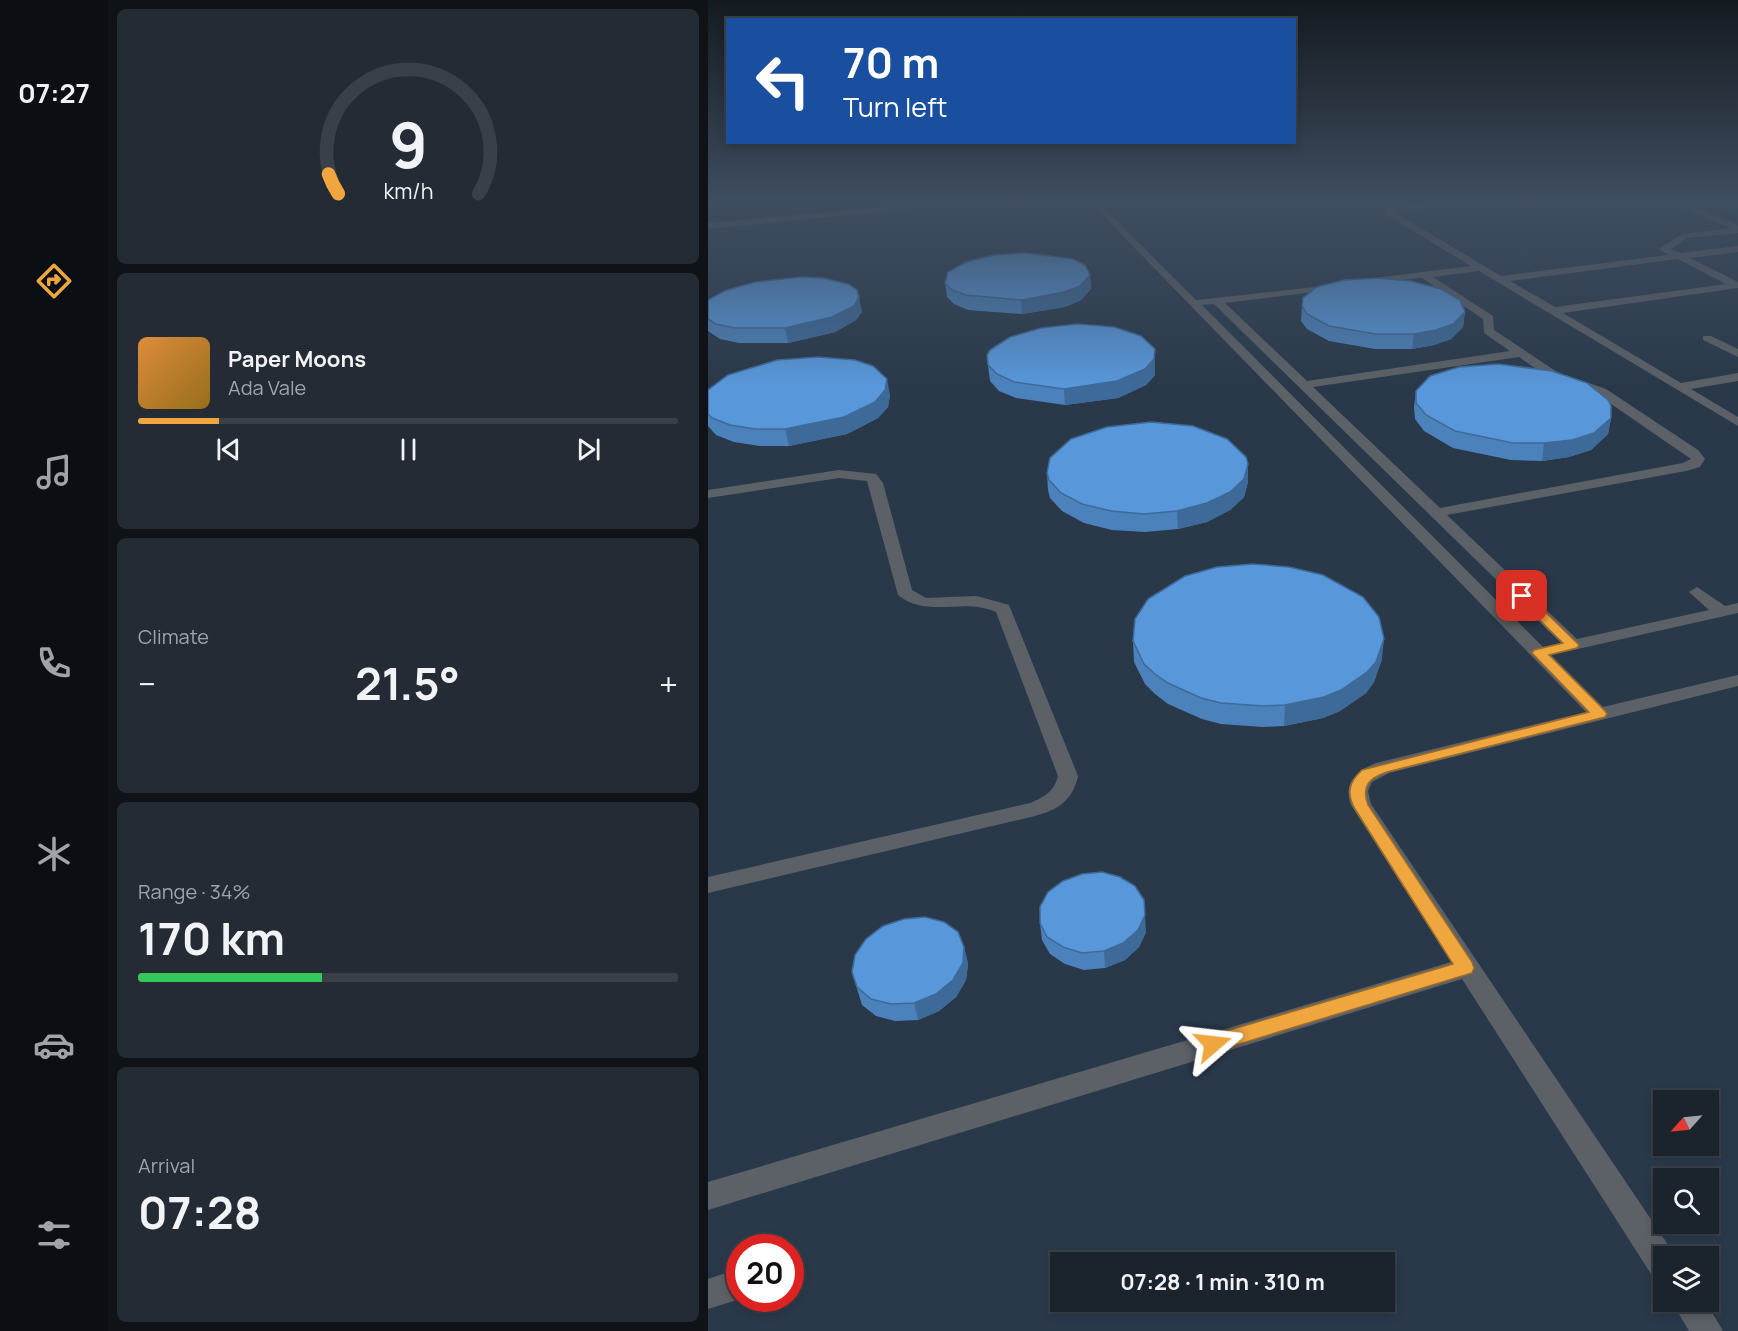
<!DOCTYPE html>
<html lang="en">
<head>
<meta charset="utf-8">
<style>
	:root { --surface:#1b232c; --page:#242b34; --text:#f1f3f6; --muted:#a0a4a9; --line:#394048; --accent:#f0a63f }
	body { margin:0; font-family:Manrope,sans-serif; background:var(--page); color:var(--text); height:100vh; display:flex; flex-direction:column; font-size:22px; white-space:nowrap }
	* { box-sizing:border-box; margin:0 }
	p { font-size:20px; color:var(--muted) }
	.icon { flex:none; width:33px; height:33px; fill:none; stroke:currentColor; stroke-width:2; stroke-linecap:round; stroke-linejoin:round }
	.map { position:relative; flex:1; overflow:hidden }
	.side { display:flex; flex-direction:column; gap:9px; padding:9px; background:#0f1318; width:600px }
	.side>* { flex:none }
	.hud { position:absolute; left:18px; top:18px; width:570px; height:126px; border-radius:0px; box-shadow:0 3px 9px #0003,0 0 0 2px var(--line); background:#1a4fa0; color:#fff; overflow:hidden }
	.needle { width:39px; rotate:243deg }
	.controls { position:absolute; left:945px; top:1090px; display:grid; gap:12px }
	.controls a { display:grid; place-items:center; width:66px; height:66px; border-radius:0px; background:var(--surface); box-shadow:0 3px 9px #0003,0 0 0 2px var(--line); font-size:30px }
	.speed { position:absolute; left:18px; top:1234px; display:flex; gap:12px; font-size:30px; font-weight:700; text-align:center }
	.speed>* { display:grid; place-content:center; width:78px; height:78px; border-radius:50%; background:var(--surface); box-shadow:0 3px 9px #0003,0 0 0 2px var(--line); line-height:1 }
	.speed .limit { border:9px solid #d22; background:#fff; color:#111 }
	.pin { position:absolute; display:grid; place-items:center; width:51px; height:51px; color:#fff; margin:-26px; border-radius:12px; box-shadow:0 3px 9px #0006 }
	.me { position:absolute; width:66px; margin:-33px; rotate:73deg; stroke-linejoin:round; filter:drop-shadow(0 0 4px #0008) }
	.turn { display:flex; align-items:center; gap:21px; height:126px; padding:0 18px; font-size:27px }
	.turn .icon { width:78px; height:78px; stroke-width:2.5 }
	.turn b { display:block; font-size:42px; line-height:51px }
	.big { font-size:45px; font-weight:700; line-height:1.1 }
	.side .card { flex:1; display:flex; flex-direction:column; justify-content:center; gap:9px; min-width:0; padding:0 21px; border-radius:9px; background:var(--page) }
	.side .dial { align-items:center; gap:0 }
	.dial svg { height:156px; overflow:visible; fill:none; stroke:var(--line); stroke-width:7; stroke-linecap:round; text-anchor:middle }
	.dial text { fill:var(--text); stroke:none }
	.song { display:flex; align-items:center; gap:18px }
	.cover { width:72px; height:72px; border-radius:9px; background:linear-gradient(135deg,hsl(30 70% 55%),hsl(40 70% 35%)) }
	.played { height:6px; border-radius:3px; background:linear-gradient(90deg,var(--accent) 15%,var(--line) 15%) }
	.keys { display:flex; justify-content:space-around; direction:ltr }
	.heat { display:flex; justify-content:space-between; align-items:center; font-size:33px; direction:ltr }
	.charge { height:9px; border-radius:4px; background:linear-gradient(90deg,#34c759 34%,var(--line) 0) }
	.trip { position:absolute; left:342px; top:1252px; width:345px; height:60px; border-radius:0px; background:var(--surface); box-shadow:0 3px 9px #0003,0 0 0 2px var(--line); font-weight:700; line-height:60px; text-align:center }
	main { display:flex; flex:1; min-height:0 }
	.tab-bar { display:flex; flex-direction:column; width:108px; justify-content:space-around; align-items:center; background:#0b0e12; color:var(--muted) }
	.tab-bar .icon { width:42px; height:42px }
	.tab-bar .on { color:var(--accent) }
	.tab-bar b { font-size:27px; color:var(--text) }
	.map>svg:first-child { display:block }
</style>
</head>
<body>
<main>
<nav class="tab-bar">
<b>07:27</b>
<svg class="icon on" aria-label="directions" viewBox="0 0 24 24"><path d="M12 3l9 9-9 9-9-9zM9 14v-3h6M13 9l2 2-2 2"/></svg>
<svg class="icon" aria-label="music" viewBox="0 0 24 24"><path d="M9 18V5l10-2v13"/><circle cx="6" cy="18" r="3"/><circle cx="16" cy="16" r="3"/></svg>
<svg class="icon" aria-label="phone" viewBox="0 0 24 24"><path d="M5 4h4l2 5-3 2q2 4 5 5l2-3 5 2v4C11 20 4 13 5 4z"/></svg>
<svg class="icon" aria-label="climate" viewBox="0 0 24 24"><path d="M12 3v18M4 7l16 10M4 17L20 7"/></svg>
<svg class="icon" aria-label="car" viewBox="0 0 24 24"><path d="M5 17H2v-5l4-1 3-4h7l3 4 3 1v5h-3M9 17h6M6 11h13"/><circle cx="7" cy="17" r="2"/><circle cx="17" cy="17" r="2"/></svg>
<svg class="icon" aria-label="filters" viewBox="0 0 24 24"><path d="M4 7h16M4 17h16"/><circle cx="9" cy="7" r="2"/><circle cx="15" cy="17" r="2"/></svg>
</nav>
<section class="side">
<div class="card dial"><svg viewBox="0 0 100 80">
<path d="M14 69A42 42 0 1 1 86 69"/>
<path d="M14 69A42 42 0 0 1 9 59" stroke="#f0a63f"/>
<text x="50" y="56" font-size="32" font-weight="700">9</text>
<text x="50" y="72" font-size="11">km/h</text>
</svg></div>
<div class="card">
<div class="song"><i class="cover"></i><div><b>Paper Moons</b><p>Ada Vale</p></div></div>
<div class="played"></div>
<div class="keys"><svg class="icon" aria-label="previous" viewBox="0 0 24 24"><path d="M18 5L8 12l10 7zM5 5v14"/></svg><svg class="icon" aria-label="pause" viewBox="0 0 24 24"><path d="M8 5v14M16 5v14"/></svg><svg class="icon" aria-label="next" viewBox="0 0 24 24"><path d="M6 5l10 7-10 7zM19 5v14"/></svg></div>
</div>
<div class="card"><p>Climate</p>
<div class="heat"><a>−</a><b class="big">21.5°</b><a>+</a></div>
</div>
<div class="card"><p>Range · 34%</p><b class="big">170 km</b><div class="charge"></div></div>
<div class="card"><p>Arrival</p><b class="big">07:28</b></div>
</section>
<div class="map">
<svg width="1030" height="1331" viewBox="0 0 1030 1331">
	<rect width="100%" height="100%" fill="#242f3b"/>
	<path fill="#2a394a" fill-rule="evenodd" d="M246 200H977L1030 221V1331H0V221ZM956 1101H1000V1146H956ZM956 1179H1000V1224H956ZM32 1248H82V1299H32ZM956 1257H1000V1302H956ZM352 1263H676V1302H352Z"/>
	<path fill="#014c89" d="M987 200H1030V217Z"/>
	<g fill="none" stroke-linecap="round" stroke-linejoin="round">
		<g fill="#5c6167" fill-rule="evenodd">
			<path d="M261 200H289L0 229V223Z"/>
			<path d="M380 200H388L488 300 634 284V288L630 289 517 303 599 381 802 351 776 333 775 319 714 278 654 284 653 282 658 279 763 266 677 214V210L684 206 764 200 760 203 686 212 793 276 960 255 951 249 974 234 1023 228 959 202 919 207 863 203 859 200H968L1030 225V233L979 238 963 249 972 253 1030 246V252L982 258 1030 282V288L855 313 973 383 1030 373V381L983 389 1030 417V426L771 271 725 277 785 316 786 330 849 372 898 389 990 450 997 459 992 467 978 471 739 515 869 639 1001 610 981 592 989 587 1017 606 1030 603V613L843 655 895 707 1030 675V686L681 773 664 782 660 791 663 804 967 1255 956 1257V1281L945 1277 754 979 0 1210V1182L743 962 643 805C635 783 648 771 668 763L878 712ZM970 259 1018 284 847 307 802 281ZM506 304 853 643 835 647 494 305ZM811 357 841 378 890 395 983 459 975 463 732 508 605 387Z"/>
			<path d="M995 336H1003L1030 349V357L995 340Z"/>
			<path d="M131 470 168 474 175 483 204 590 218 598 269 596 301 605 370 776C365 800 350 810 327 816L0 893V877L322 803C336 797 346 792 350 776L288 612C256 597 220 619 190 595L159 481 131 478 0 498V490Z"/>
			<path d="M32 1268V1299L0 1309V1279Z"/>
			<path d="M964 1302H998L1015 1331H981Z"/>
		</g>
	</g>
	<g fill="#4c82bb">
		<path d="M382 275 383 289 373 300 357 307 314 314 260 310 246 304 239 297 237 283Z"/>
		<path d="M0 300 154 312 148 320 127 332 80 343H31L12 339 0 331Z"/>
		<path d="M594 306 757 312 755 327 743 339 726 345 704 349H667L621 341 599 329 593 321Z"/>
		<path d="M447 349V375L438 385 410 398 357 405 308 398 291 391 282 381 280 365Z"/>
		<path d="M0 390 182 395 180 407 170 418 139 434 81 446H52L26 442 8 435 0 426Z"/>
		<path d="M708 391 903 418 900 434 883 450 861 457 834 461 803 460 745 448 716 431 707 419 706 407Z"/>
		<path d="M339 473 540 482 536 497 522 510 499 522 470 529 437 532 404 530 376 523 354 511 342 498 340 490Z"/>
		<path d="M425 641 674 659 666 682 658 693 632 711 615 718 576 726 555 727 513 724 494 719 460 704 447 694 437 684 426 662Z"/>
		<path d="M332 923 438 932 431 947 417 960 397 968 376 970 357 964 342 954 334 940Z"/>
		<path d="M256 947 260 964 258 980 248 997 231 1011 210 1020 187 1021 168 1016 154 1005 144 972Z"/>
	</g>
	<g fill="#3e6a99">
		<path d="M382 275 383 289 373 300 357 307 314 314 313 300Z"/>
		<path d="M151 297 154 312 148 320 127 332 80 343 77 328Z"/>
		<path d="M757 312 755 327 743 339 726 345 704 349 706 334Z"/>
		<path d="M447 349V375L438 385 410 398 357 405 356 389Z"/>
		<path d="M179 379 182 395 180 407 170 418 139 434 81 446 77 429Z"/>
		<path d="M903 418 900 434 883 450 861 457 834 461 836 443Z"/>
		<path d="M540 464V482L536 497 522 510 499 522 470 529 469 511Z"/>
		<path d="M676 639 674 659 666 682 658 693 632 711 615 718 576 726 577 705Z"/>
		<path d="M437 915 438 932 431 947 417 960 397 968 396 951Z"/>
		<path d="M256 947 260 964 258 980 248 997 231 1011 210 1020 206 1003Z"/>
	</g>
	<g fill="#5897da" stroke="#3e6a99" stroke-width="1.5">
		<path d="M318 253 365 259 377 265 382 275 372 286 356 292 313 300 258 295 244 290 237 283 240 272 258 262 286 255Z"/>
		<path d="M93 277 115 278 140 284 149 290 151 297 146 306 124 317 77 328H27L8 324 0 319V300L16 291 47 282Z"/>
		<path d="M669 278 703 281 733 289 752 300 757 312 745 324 728 330 706 334H668L621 326 599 314 594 306 595 298 609 287 636 280Z"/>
		<path d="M370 324 406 327 433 336 447 349 446 359 437 369 409 381 356 389 306 382 289 374 280 365 279 355 282 350 302 337 333 328Z"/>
		<path d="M110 357 147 360 165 366 179 379 177 390 167 402 136 417 77 429H47L22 425 4 418 0 414V390L20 375 69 360Z"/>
		<path d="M790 364 844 371 879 383 900 400 903 406V418L886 433 864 440 836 443H805L747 431 718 415 708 403V391L722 376 751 367Z"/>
		<path d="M443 422 485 426 519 439 538 457 540 464 536 479 522 492 499 503 469 511 436 514 403 511 374 504 353 493 341 480 339 473 342 458 363 439 399 427Z"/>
		<path d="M545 564 581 567 615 575 655 597 671 617 676 639 668 662 659 672 633 690 616 697 577 705 555 706 513 703 493 698 460 683 447 674 436 664 425 641 427 619 440 599 477 576 509 567Z"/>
		<path d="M394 872 412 877 427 886 436 900 437 915 430 930 415 943 396 951 374 953 355 947 339 937 332 923V907L340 892 355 881 374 874Z"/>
		<path d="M217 917 236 922 250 932 256 947 255 963 245 980 228 994 206 1003 183 1004 163 999 149 987 144 972 147 955 158 939 175 926 196 919Z"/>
	</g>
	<linearGradient id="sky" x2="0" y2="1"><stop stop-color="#141a20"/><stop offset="0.52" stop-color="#3f4d60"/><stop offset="1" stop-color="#3f4d60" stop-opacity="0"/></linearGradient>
	<rect width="1030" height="386" fill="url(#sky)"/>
	<path fill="#f0a63f" stroke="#9c6c29" stroke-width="1.5" d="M814 592 818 593 871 645 869 648 841 655 897 711 899 714 897 717 679 772C661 778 653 786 660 805L764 962 766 968 764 973 505 1052 498 1049 495 1044 498 1038 505 1035 745 964 647 809C638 793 641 782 654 770L881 712 824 653 826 650 855 643 809 598 807 596Z"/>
</svg>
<div class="controls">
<a><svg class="needle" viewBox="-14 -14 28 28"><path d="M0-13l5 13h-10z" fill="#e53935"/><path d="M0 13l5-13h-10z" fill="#a0a4a9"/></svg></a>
<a><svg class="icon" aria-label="search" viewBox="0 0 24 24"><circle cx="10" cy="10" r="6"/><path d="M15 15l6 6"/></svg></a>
<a><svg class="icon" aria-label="layers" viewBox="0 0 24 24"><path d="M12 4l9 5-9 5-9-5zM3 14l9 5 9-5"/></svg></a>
</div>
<div class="speed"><div class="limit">20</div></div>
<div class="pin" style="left:814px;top:596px;background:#d93025"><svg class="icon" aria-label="arrive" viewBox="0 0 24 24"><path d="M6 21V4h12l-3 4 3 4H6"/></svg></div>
<svg class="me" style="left:505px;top:1044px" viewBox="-20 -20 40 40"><path d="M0-17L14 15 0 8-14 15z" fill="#f0a63f" stroke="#fff" stroke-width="4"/></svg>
<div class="trip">07:28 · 1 min · 310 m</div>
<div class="hud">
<div class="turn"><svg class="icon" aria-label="left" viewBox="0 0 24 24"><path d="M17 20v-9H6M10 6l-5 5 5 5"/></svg><div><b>70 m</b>Turn left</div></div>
</div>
</div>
</main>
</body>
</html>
